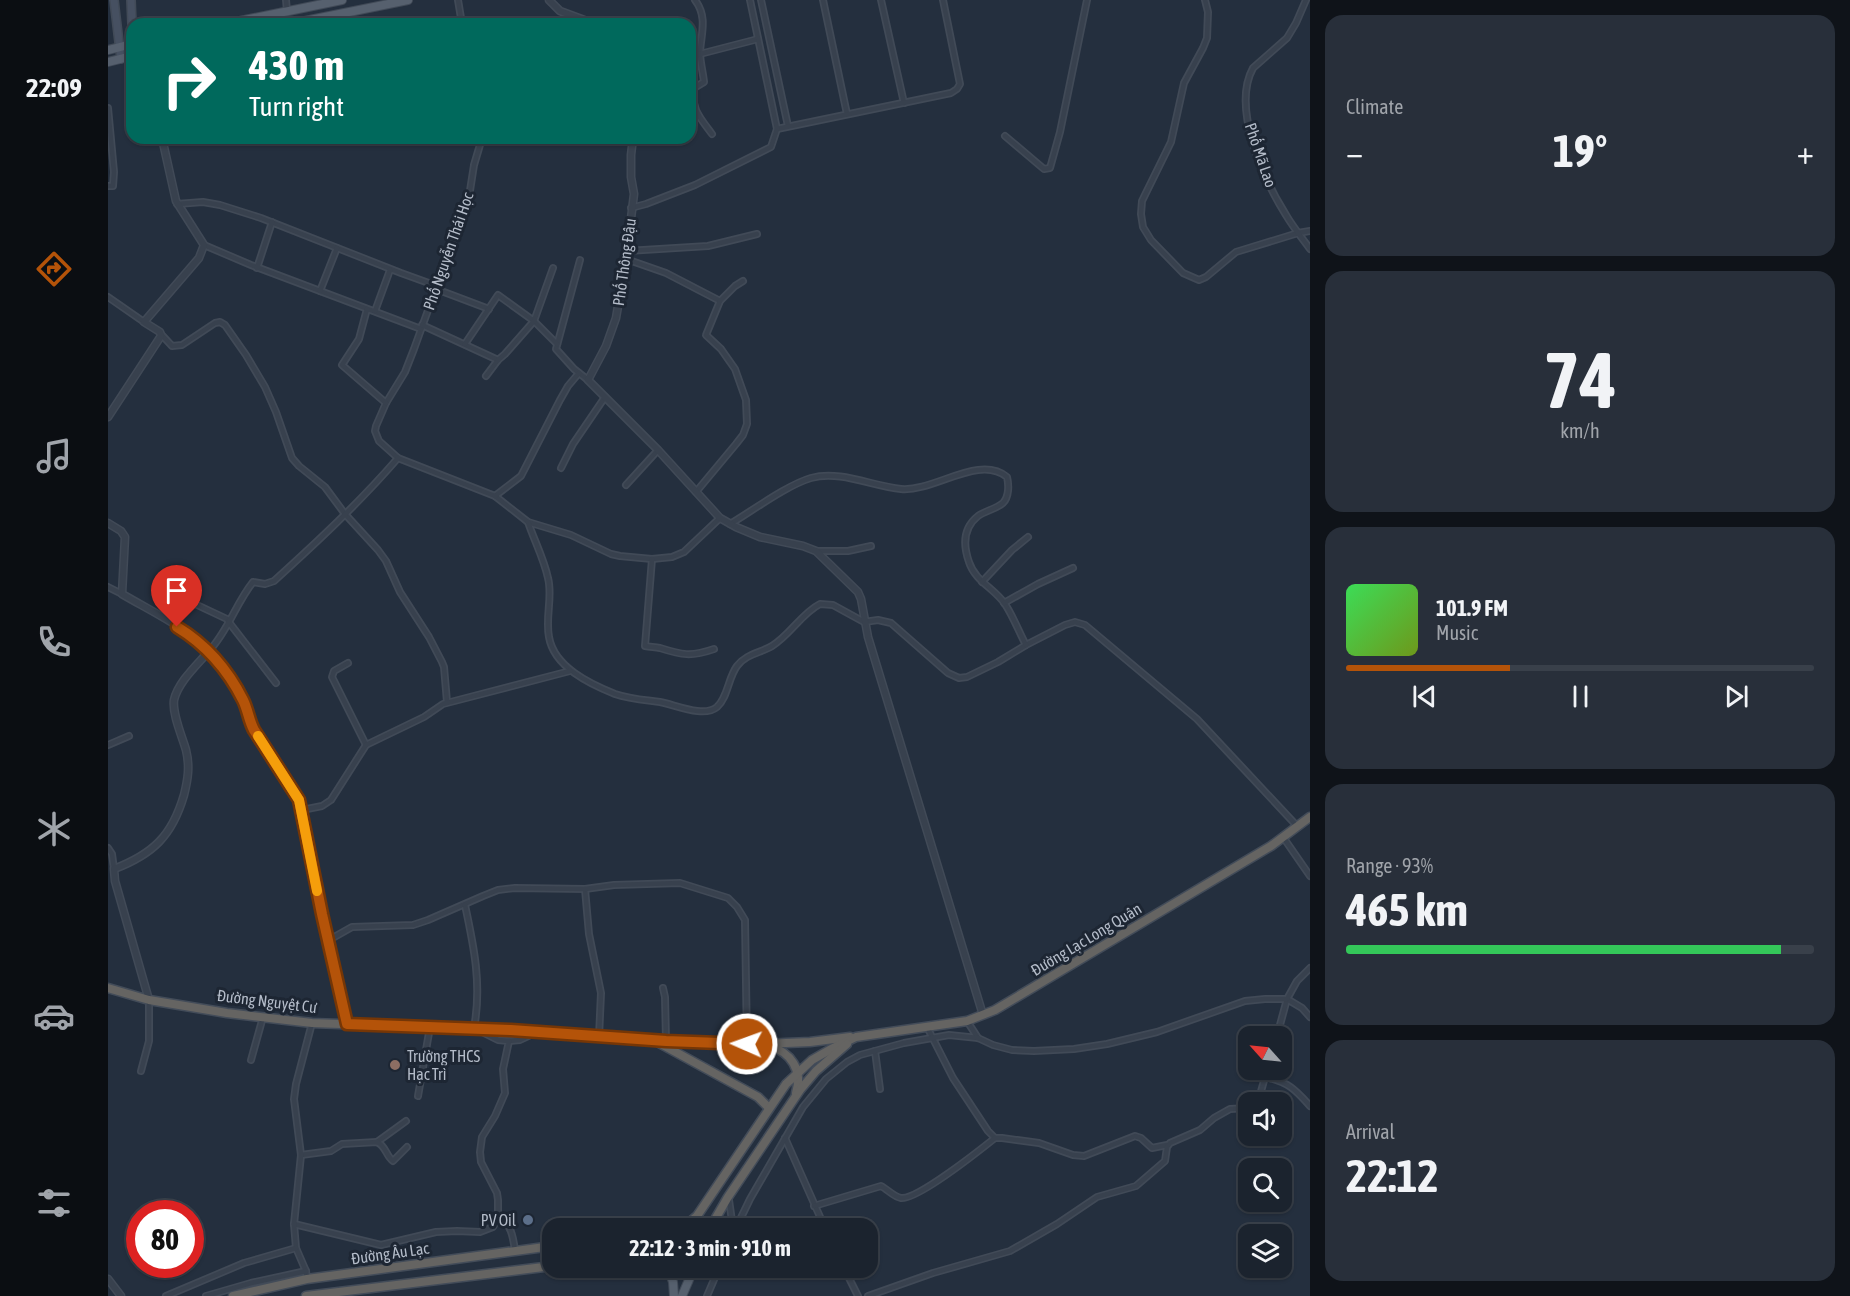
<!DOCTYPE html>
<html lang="en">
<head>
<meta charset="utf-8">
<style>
	:root { --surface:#1b232e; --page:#282f3a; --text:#f1f3f6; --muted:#a0a4aa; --line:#39404a; --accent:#b45309 }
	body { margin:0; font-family:"Asap Condensed",sans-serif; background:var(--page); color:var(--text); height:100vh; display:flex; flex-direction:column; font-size:22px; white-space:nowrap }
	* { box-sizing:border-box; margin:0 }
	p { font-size:20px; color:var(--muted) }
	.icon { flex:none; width:33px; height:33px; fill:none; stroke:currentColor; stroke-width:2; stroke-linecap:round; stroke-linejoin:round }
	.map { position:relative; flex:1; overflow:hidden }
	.side { display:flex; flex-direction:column; gap:15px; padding:15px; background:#0f1319; width:540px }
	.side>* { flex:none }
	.top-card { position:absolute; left:18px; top:18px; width:570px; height:126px; border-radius:18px; box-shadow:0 2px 4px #0004,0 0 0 2px var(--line); background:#00695c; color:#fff; overflow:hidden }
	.needle { width:39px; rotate:297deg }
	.tools { position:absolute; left:1130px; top:1026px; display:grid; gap:12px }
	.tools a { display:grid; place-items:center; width:54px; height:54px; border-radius:12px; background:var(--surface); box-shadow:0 2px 4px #0004,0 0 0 2px var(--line); font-size:30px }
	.speed { position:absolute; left:18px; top:1200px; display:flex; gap:12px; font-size:30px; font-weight:700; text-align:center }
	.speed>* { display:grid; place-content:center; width:78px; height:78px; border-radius:50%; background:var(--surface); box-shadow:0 2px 4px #0004,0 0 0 2px var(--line); line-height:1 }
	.speed .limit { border:9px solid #d22; background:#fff; color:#111 }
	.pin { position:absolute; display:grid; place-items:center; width:51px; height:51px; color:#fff; margin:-62px -26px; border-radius:50% 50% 50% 0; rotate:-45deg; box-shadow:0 0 6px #0007 }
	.pin .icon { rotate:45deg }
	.me { position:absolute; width:66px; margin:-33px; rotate:272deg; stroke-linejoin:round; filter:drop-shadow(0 0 4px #0008) }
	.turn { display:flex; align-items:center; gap:21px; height:126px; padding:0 24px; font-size:27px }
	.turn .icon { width:78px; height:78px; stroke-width:2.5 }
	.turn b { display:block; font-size:42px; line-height:51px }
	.big { font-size:45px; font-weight:700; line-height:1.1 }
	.side .card { flex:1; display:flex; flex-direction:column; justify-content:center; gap:9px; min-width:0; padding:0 21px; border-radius:18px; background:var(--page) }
	.side .dial { align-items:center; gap:0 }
	.dial b { font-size:78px; line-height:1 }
	.song { display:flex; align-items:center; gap:18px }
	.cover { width:72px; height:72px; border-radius:9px; background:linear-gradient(135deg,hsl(130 70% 55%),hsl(80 70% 35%)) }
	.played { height:6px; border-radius:3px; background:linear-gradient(90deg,var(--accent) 35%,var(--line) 35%) }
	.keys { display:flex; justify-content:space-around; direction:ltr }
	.heat { display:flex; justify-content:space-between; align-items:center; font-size:33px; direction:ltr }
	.charge { height:9px; border-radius:4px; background:linear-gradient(90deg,#34c759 93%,var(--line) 0) }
	.trip { position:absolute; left:434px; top:1218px; width:336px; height:60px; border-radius:18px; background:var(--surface); box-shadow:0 2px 4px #0004,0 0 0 2px var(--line); font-weight:700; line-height:60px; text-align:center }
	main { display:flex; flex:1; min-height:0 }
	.dock { display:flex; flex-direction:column; width:108px; justify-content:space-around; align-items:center; background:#0b0e12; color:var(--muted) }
	.dock .icon { width:42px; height:42px }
	.dock .on { color:var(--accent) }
	.dock b { font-size:27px; color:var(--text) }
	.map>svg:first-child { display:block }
</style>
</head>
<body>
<main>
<nav class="dock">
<b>22:09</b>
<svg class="icon on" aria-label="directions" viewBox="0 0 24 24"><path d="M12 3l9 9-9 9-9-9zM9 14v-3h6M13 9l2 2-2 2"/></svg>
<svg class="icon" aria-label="music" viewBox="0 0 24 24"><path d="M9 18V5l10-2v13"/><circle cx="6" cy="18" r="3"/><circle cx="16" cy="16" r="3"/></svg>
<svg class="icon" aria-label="phone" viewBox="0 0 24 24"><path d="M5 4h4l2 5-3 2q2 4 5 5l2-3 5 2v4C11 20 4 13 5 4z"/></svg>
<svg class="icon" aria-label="climate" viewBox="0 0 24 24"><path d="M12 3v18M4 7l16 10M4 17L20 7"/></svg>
<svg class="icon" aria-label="car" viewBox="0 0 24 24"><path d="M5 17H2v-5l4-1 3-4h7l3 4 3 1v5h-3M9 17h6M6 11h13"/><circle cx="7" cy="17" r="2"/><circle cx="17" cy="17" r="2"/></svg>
<svg class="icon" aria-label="filters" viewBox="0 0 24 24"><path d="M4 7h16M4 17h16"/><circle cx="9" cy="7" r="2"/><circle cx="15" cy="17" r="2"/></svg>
</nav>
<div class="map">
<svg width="1202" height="1296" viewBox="0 0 1202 1296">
	<rect width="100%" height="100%" fill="#242f3e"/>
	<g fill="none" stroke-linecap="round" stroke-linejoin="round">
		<g stroke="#414a57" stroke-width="8">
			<g id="minor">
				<path d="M178 0 179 11"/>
				<path d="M350 0 354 24"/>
				<path d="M587 0C600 17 593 34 592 52 592 62 595 72 596 82L586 88C582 108 593 119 604 134"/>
				<path d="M653 0 680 126"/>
				<path d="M715 0 739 114"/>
				<path d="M773 0 796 103"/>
				<path d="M1097 0 1100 12 1099 38 1095 48 1076 83 1063 142 1034 201 1033 214 1035 227 1043 240 1075 273 1091 280 1098 277 1128 252 1190 233 1202 231"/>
				<path d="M1198 0 1188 23 1179 38 1145 68C1123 108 1156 180 1178 215 1185 227 1194 238 1202 249"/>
				<path d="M582 54H592L650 39"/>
				<path d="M0 108 6 172 5 186H0"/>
				<path d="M669 129 843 93 849 89 852 84 835 0"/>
				<path d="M897 136 936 169 942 168 952 132 979 0"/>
				<path d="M374 138 366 165 361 197 306 349 297 372 278 403 268 426 267 431 271 441 290 458 387 496 420 522 463 535 503 554 512 556 544 559 564 557 576 552 612 518"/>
				<path d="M69 204 95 202 112 205 153 218 293 273 329 286"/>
				<path d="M523 208 538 204 587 185 663 147 669 129 642 0"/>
				<path d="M96 245 143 265 313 329"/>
				<path d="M519 251 600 246 649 234"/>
				<path d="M518 259 558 273 612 301"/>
				<path d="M472 260 448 349 466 369 480 380"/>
				<path d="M149 268 164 222"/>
				<path d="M328 289 381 309"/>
				<path d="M212 291 229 248"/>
				<path d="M0 297 36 322"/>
				<path d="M259 309 251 339 234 365 278 403"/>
				<path d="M267 311 282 270"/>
				<path d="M314 325 390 360"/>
				<path d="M52 333 64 346 74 345 107 323 112 322 117 325 138 355 157 387 168 412 184 458 191 466 217 487 237 514 270 550 278 561 292 592 321 637 334 662 336 667 339 702"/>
				<path d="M357 344 390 295 426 321 449 344"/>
				<path d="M378 376 390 360 397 354 426 321 445 268"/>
				<path d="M453 468 465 444 497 397"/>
				<path d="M518 485 550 450"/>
				<path d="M588 492 628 444 635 435 639 424 638 400 627 369 613 349 598 335 612 301 627 286 635 281"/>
				<path d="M387 496 413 476 452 400 460 386 471 373"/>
				<path d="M420 522C426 540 436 559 440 578 445 597 437 617 441 637 446 667 482 684 507 694 521 699 537 700 552 702 568 705 596 718 609 707 620 697 620 678 629 666 638 654 652 653 664 646 682 635 694 613 712 604L725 605 756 622 770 620 783 623 840 673 851 678 859 677 890 662 918 645 957 625 967 622 977 625 1089 719 1189 826"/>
				<path d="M622 524C644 511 679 485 703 478 732 470 764 486 793 489 826 492 871 454 899 477 901 485 901 497 895 503 888 509 877 511 870 516 855 528 855 545 861 562 867 581 887 589 897 604 905 616 911 632 918 645"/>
				<path d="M708 551H740L763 546"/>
				<path d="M544 559 537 646C542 647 547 647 552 648 574 655 583 657 606 649"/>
				<path d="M874 582 904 550 920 537"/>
				<path d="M0 587 14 594"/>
				<path d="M70 596 121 620"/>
				<path d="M896 603 930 584 965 568"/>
				<path d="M120 621 168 683"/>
				<path d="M101 651C120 631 128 603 145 582L157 584 166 581C209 542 252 502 290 458"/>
				<path d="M240 663 226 671 224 677 258 745"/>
				<path d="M0 745 21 736"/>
				<path d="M194 810 214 806 223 800 258 745 316 717 335 704 462 671"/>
				<path d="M1175 837 1202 876"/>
				<path d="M0 848 4 854 6 869"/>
				<path d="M477 889 481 934 493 993 491 1037"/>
				<path d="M221 940 244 927 305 925 320 920 375 896 390 890 407 888 477 889 506 885 572 883 620 898 629 907 637 920 639 1044"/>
				<path d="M555 988 557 997 558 1040"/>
				<path d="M859 1021 870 1038"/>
				<path d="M819 1027 845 1078 880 1131 887 1138"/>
				<path d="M1169 1036 1179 999 1194 1008 1202 1017"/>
				<path d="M401 1041 412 1040 427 1033"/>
				<path d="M767 1051 772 1089"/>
				<path d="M143 1060 155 1017"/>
				<path d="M33 1071 41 1041V1000"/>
				<path d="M1157 1077C1180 1082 1187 1089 1202 1106"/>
				<path d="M310 1096 322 1027"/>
				<path d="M1150 1102 1159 1070"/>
				<path d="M677 1138 717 1228"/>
				<path d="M269 1142 298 1121"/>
				<path d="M193 1155 223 1151 234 1144 269 1142C278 1146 278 1156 285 1161L299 1147"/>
				<path d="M621 1200 625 1228"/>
				<path d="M706 1206 773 1186C779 1189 786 1197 793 1198 809 1200 872 1150 887 1138H894L931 1143 965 1155 976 1156 1027 1136 1033 1138 1044 1148 1059 1145"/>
				<path d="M390 1215C403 1225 405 1235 407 1251"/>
				<path d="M186 1224 273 1245 328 1232 349 1231 372 1232 385 1227 390 1219V1200L389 1193 373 1162 372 1152 374 1137 387 1116 397 1093 395 1069 401 1041 390 1040 366 1028C374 985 366 947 357 905"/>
				<path d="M628 1228 642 1199 695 1107 718 1079 739 1062 752 1055 796 1043 841 1035 870 1038 885 1045 904 1050 926 1051 966 1049 999 1044 1049 1032 1137 1001 1157 999H1179L1189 981 1202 968"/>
				<path d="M736 1268 750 1296"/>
				<path d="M199 1279 198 1271 188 1248 186 1224 193 1155 186 1099 188 1084 204 1023"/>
				<path d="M58 1296 136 1263 188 1248"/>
				<path d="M98 1296 143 1283 198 1271"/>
				<path d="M599 1296 611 1268"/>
				<path d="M760 1296 825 1273 902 1251 949 1224 989 1197 1028 1186 1057 1161 1059 1147 1062 1143 1092 1130 1106 1118 1122 1109 1140 1108"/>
			</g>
		</g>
		<g stroke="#414a57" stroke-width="9">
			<g id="tertiary">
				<path d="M441 0 452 11 487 24"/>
				<path d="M525 138 523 155V177L526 194 518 259 508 318 498 346 480 380 550 450 612 518 628 527 652 537 695 546 708 551 750 592 753 599 760 637 875 1015"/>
				<path d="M0 417 53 336 52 332 36 322 91 258 96 245 68 201 54 138"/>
				<path d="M0 523 13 531 17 537 14 594C38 608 64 621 86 637 106 652 124 678 135 700 140 710 141 721 146 730L191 800 214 914 239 1024"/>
				<path d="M41 1000 7 881 6 869C45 854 64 836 76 795 80 779 82 766 78 750 74 736 64 714 66 700 70 682 89 665 101 651"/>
				<path d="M0 1279 13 1296"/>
			</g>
		</g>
		<g stroke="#414a57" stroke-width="10">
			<g id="secondary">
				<path d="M6 0 13 59"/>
				<path d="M23 0 24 24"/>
			</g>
		</g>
		<g stroke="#414a57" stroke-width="10">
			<g id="primary">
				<path d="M117 24 234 0"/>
				<path d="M182 24 300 0"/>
				<path d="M0 50 24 44"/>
				<path d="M0 62 24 56"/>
				<path d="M560 1268 565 1282 566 1296"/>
				<path d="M574 1296 586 1268"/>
			</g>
		</g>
		<g stroke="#434c59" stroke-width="11">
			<g id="trunk">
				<path d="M0 988 41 1000 119 1013 204 1023 403 1030 558 1041 651 1044 702 1042 742 1037"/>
				<path d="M551 1043 650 1097 661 1108"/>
				<path d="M661 1046C683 1052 695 1070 688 1093"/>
				<path d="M575 1228 589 1216 678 1084 704 1060 725 1048 748 1037 859 1021 887 1010 1163 846 1202 817"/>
				<path d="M602 1228 620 1197 692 1090 708 1071 739 1044"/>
				<path d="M562 1268 571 1270 582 1268"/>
				<path d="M125 1296 199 1279 444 1246"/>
				<path d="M198 1296 444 1266"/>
			</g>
		</g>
		<use href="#minor" stroke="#38414e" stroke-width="4.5"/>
		<use href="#tertiary" stroke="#38414e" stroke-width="6"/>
		<use href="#secondary" stroke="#465061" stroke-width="7"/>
		<use href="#primary" stroke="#56606e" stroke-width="8"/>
		<use href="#trunk" stroke="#656462" stroke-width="8"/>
	</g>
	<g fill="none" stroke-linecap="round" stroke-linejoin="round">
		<g stroke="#753606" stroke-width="15">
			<path id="route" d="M69 627C97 644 120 670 135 700 140 710 141 721 146 730L191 800 214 914 239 1024 403 1030 558 1041 639 1044"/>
		</g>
		<use href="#route" stroke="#b45309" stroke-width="10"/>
		<path stroke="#f59e0b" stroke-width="10" d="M150 736 191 800 209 891"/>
	</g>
	<circle fill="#8d6e63" stroke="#1d2633" stroke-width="2" cx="287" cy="1065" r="6"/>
	<circle fill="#5c6f8a" stroke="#1d2633" stroke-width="2" cx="420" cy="1220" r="6"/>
	<g text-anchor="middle" stroke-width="6" stroke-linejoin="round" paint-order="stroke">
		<g font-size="16" fill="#b4bcc9" stroke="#1d2633">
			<text transform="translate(1153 155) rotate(71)" y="6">Phố Mã Lao</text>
			<text transform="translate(340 251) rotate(-71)" y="6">Phố Nguyễn Thái Học</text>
			<text transform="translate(516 262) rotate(-82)" y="6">Phố Thông Đậu</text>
			<text transform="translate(978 939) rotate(-31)" y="6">Đường Lạc Long Quân</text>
			<text transform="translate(159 1001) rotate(7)" y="6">Đường Nguyệt Cư</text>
			<text transform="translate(282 1253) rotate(-8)" y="6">Đường Âu Lạc</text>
		</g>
		<g font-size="16" fill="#b4bcc9" stroke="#1d2633" text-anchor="start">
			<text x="299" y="1062">Trường THCS<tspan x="299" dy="18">Hạc Trì</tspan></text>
			<text x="408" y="1226" text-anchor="end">PV Oil</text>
		</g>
	</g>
</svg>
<div class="tools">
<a><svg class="needle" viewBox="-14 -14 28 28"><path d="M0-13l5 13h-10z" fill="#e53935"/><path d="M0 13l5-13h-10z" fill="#a0a4aa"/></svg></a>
<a><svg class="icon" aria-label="sound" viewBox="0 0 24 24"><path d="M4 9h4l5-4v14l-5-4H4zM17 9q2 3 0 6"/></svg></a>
<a><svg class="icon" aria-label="search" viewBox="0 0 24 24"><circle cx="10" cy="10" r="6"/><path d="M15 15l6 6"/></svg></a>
<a><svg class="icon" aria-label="layers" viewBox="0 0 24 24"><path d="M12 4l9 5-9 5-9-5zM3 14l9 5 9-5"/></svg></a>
</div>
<div class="speed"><div class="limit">80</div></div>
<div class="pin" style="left:69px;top:627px;background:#d93025"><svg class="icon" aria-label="arrive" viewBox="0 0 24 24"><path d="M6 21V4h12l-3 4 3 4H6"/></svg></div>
<svg class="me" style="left:639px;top:1044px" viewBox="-20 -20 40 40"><circle r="17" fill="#b45309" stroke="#fff" stroke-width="3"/><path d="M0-11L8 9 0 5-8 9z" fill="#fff"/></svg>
<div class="trip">22:12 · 3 min · 910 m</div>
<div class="top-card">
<div class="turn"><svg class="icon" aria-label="right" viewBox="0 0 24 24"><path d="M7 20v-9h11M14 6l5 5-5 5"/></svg><div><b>430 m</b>Turn right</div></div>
</div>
</div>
<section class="side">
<div class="card"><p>Climate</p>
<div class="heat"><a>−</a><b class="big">19°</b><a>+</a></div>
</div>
<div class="card dial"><b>74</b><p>km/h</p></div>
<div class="card">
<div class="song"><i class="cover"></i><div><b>101.9 FM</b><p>Music</p></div></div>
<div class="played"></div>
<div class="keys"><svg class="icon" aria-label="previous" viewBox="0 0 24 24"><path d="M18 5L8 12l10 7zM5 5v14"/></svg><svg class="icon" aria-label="pause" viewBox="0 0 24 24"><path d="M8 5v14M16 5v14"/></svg><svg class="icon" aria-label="next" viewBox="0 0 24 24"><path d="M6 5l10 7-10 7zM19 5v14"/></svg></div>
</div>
<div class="card"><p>Range · 93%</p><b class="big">465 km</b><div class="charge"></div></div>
<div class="card"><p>Arrival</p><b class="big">22:12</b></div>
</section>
</main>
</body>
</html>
